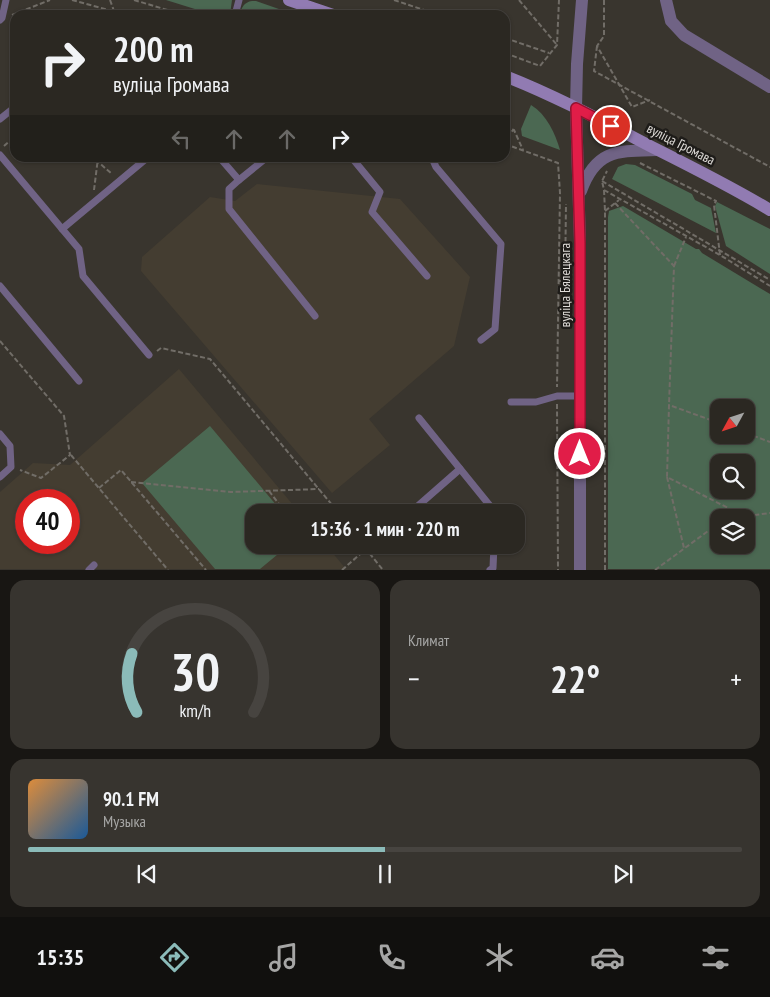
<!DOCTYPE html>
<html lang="ru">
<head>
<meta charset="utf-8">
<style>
	:root { --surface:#2b2822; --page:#37342f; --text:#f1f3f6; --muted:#a6a6a5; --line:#474440; --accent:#8bbbb9 }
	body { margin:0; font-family:"PT Sans Narrow",sans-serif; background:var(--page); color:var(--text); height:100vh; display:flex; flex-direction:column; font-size:19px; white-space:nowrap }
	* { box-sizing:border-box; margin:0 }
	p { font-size:16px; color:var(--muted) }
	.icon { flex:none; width:28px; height:28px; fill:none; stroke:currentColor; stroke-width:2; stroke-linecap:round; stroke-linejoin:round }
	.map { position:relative; height:570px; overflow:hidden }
	.side { display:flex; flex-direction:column; gap:10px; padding:10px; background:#181613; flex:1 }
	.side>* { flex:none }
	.top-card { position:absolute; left:10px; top:10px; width:500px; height:152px; border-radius:15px; box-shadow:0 1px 4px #0004,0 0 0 1px var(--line); background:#2b2822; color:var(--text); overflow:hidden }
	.needle { width:32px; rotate:230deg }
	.controls { position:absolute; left:710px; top:399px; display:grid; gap:10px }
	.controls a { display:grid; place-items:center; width:45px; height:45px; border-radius:10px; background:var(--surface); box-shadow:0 1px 4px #0004,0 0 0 1px var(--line); font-size:25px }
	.speed { position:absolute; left:15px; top:489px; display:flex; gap:10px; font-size:25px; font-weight:700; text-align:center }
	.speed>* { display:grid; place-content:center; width:65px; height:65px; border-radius:50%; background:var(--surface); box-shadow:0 1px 4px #0004,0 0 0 1px var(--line); line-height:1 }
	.speed .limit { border:8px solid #d22; background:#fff; color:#111 }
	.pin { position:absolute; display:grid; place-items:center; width:42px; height:42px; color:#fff; margin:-21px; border:2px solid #fff; border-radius:50%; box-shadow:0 1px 5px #0007 }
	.me { position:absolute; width:55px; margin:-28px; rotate:0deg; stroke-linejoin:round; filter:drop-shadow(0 0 4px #0008) }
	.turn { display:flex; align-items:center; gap:18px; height:105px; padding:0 20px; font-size:22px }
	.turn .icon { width:65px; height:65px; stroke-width:2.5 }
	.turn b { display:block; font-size:35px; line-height:42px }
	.lanes { display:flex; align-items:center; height:48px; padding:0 20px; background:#0003; justify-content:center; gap:25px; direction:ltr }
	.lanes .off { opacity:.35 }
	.big { font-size:38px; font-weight:800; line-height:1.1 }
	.side .card { flex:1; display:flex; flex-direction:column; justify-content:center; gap:8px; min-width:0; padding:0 18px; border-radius:15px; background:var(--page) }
	.side .dial { align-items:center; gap:0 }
	.dial svg { height:130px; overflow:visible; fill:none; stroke:var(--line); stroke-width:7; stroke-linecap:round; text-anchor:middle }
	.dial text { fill:var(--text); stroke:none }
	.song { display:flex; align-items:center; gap:15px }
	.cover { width:60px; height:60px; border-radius:8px; background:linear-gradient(135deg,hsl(30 70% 55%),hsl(210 70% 35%)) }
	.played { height:5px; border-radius:2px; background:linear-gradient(90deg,var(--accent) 50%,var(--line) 50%) }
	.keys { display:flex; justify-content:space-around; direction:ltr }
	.heat { display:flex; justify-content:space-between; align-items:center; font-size:28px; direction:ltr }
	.side .tiles { flex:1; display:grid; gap:10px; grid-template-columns:1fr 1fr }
	.card:last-child { grid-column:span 2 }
	.trip { position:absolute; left:245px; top:504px; width:280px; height:50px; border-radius:15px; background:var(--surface); box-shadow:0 1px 4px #0004,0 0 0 1px var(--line); font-weight:800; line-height:50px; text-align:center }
	.tab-bar { display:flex; height:80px; justify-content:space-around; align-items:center; background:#11100e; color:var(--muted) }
	.tab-bar .icon { width:35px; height:35px }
	.tab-bar .selected { color:var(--accent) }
	.tab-bar b { font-size:22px; color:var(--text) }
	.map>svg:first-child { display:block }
</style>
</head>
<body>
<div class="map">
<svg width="770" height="570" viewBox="0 0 770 570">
	<rect width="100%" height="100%" fill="#39352e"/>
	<g fill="#443d31" fill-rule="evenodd">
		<path d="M257 184 400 199 470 277 454 346 369 419 390 445 332 493 141 271 142 257 210 197 235 201Z"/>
		<path d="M179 369 299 512H254V545H326L346 569H0V492L33 463 70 465ZM26 500H69V542H26Z"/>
	</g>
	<g fill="#4b6852" fill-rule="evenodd">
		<path d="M166 0H232L230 15H214Z"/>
		<path d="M252 1H256L296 15H240C241 8 244 2 252 1Z"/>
		<path d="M531 105C547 115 555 133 560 150L522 136 521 129Z"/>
		<path d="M626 164 635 165 692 194 695 200 711 208 716 233 612 179 618 167Z"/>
		<path d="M717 202 770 229V274L726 246 715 206Z"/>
		<path d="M623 206 696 249H699L702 253 770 294V569H608V217L609 211ZM719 408H746V435H719ZM746 462V490H719V462ZM719 518H746V545H719Z"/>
		<path d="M210 426 282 512H254V545H289L260 569H215L142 483Z"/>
	</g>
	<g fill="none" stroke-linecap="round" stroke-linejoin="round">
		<g stroke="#716d67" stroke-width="2" stroke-dasharray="5 2.5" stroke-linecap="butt">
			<path d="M72 0 127 15"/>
			<path d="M110 0 114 11"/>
			<path d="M134 0 184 15"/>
			<path d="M394 0 439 15"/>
			<path d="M519 0 557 45"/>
			<path d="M604 0V36L597 46 632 107 650 100"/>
			<path d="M12 15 50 0"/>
			<path d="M505 38 549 53"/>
			<path d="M597 46 594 71 770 167"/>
			<path d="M505 53 540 66 557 45 559 0"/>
			<path d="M505 127 514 130 523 150"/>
			<path d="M505 135 514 130"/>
			<path d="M505 144 558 163 560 193 557 387"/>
			<path d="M4 146 15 136"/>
			<path d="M88 158 97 161 112 174"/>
			<path d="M640 163 716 201 714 205 720 255"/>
			<path d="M602 181 770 280"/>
			<path d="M94 190 98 158"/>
			<path d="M604 190 720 255 770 286"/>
			<path d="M615 203 674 266 669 405"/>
			<path d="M605 211 619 200"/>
			<path d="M674 266 686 237"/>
			<path d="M559 281H565L566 204"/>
			<path d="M0 341 64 416 70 455 41 478 20 470"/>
			<path d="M157 351 161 348 210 359 338 512"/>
			<path d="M557 404 558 570"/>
			<path d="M719 423 669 405 667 477 744 516"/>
			<path d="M746 433 770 442"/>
			<path d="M71 455 168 570"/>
			<path d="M667 477 684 548"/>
			<path d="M131 482 231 492 319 489"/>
			<path d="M99 488 121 470 206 570"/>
			<path d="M269 491 285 512"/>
			<path d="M732 518 770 513"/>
			<path d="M342 570 366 549 383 570"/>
			<path d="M605 570V211L604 190 602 181 607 171"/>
			<path d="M655 570 719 523"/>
		</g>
		<g stroke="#706385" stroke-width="7">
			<path d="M235 15 239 0"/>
			<path d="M0 20 2 18 6 0"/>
			<path d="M0 119 15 107"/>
			<path d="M0 155 79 249 83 276 149 355"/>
			<path d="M220 158 239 180 229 189V209L315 316"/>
			<path d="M352 158 380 192 372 212 427 276"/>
			<path d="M432 158 436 167 501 244 495 329 481 340"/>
			<path d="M239 180 266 158"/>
			<path d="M62 229 147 158"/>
			<path d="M0 286 79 381"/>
			<path d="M511 402H536L557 396H580"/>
			<path d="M419 418 495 512"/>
			<path d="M0 434 10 446 11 467 0 477"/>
			<path d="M411 512 460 469"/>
			<path d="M89 570 94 565"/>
			<path d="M490 570 493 568 494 545"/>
		</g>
		<path stroke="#706385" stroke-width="12" d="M666 0 671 21 684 35 770 87"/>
		<g stroke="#706385" stroke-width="12">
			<path d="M581 191C596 149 618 151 657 150"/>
			<path d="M580 570V243L576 108 577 64 582 0"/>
		</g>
		<g stroke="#917bb2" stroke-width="12">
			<path d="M289 0 333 15"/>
			<path d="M505 76C556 96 604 122 652 147 692 167 732 187 770 210"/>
		</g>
	</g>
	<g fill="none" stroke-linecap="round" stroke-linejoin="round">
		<g stroke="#92132f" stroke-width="12">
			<path id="route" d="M580 454V243L576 108 611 126"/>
		</g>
		<use href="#route" stroke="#e11d48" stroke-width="9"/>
	</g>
	<g text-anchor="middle" stroke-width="5" stroke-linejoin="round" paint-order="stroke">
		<g font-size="14" fill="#dfdcd8" stroke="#1e1c19">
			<text transform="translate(681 144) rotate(27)" y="5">вуліца Громава</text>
			<text transform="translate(565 285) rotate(-90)" y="5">вуліца Бялецкага</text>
		</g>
	</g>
</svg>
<div class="controls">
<a><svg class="needle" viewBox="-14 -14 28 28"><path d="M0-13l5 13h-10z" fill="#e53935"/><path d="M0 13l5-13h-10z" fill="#a6a6a5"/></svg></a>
<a><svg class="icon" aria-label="search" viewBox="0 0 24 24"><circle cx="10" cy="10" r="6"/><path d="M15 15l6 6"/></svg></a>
<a><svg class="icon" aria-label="layers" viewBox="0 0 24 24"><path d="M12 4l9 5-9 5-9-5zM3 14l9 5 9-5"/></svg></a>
</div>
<div class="speed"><div class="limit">40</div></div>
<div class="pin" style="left:611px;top:126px;background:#d93025"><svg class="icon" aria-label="arrive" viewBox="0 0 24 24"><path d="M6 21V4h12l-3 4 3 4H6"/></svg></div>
<svg class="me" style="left:580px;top:454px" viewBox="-20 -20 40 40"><circle r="17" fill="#e11d48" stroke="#fff" stroke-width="3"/><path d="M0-11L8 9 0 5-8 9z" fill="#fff"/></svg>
<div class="trip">15:36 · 1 мин · 220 m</div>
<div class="top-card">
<div class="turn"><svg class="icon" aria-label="right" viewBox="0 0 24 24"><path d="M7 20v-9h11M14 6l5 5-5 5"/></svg><div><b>200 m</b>вуліца Громава</div></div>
<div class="lanes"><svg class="icon off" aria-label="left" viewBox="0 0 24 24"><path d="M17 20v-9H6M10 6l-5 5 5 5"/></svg><svg class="icon off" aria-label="ahead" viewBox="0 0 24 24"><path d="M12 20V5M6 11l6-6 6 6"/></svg><svg class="icon off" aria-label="ahead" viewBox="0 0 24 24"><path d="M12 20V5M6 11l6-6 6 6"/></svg><svg class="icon" aria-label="right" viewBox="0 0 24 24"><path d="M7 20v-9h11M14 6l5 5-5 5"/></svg></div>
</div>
</div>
<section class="side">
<div class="tiles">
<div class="card dial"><svg viewBox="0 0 100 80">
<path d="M14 69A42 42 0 1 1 86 69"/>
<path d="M14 69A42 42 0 0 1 11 33" stroke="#8bbbb9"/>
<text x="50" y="56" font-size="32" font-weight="700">30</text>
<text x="50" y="72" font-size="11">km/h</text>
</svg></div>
<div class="card"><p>Климат</p>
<div class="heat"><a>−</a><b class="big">22°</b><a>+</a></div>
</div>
<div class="card">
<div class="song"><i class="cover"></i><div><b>90.1 FM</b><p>Музыка</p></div></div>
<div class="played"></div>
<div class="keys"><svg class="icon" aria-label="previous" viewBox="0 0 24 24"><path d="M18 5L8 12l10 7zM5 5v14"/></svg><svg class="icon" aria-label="pause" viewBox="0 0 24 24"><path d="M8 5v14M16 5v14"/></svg><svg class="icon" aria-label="next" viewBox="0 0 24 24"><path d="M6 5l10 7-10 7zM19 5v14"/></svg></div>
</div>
</div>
</section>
<nav class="tab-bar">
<b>15:35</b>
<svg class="icon selected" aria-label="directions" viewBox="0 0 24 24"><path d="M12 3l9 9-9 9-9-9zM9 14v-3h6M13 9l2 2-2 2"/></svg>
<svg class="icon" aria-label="music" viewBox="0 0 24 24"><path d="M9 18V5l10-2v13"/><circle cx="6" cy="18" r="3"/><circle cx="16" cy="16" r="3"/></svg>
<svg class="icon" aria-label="phone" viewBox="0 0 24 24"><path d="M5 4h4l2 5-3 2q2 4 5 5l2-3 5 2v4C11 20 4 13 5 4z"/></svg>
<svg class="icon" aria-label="climate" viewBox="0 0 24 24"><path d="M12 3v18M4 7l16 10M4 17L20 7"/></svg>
<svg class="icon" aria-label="car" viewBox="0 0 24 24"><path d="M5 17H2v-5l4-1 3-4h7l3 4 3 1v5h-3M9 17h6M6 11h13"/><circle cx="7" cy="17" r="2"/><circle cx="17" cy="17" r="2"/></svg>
<svg class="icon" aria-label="filters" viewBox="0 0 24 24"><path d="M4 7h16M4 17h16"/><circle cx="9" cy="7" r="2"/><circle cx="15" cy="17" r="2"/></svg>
</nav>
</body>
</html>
